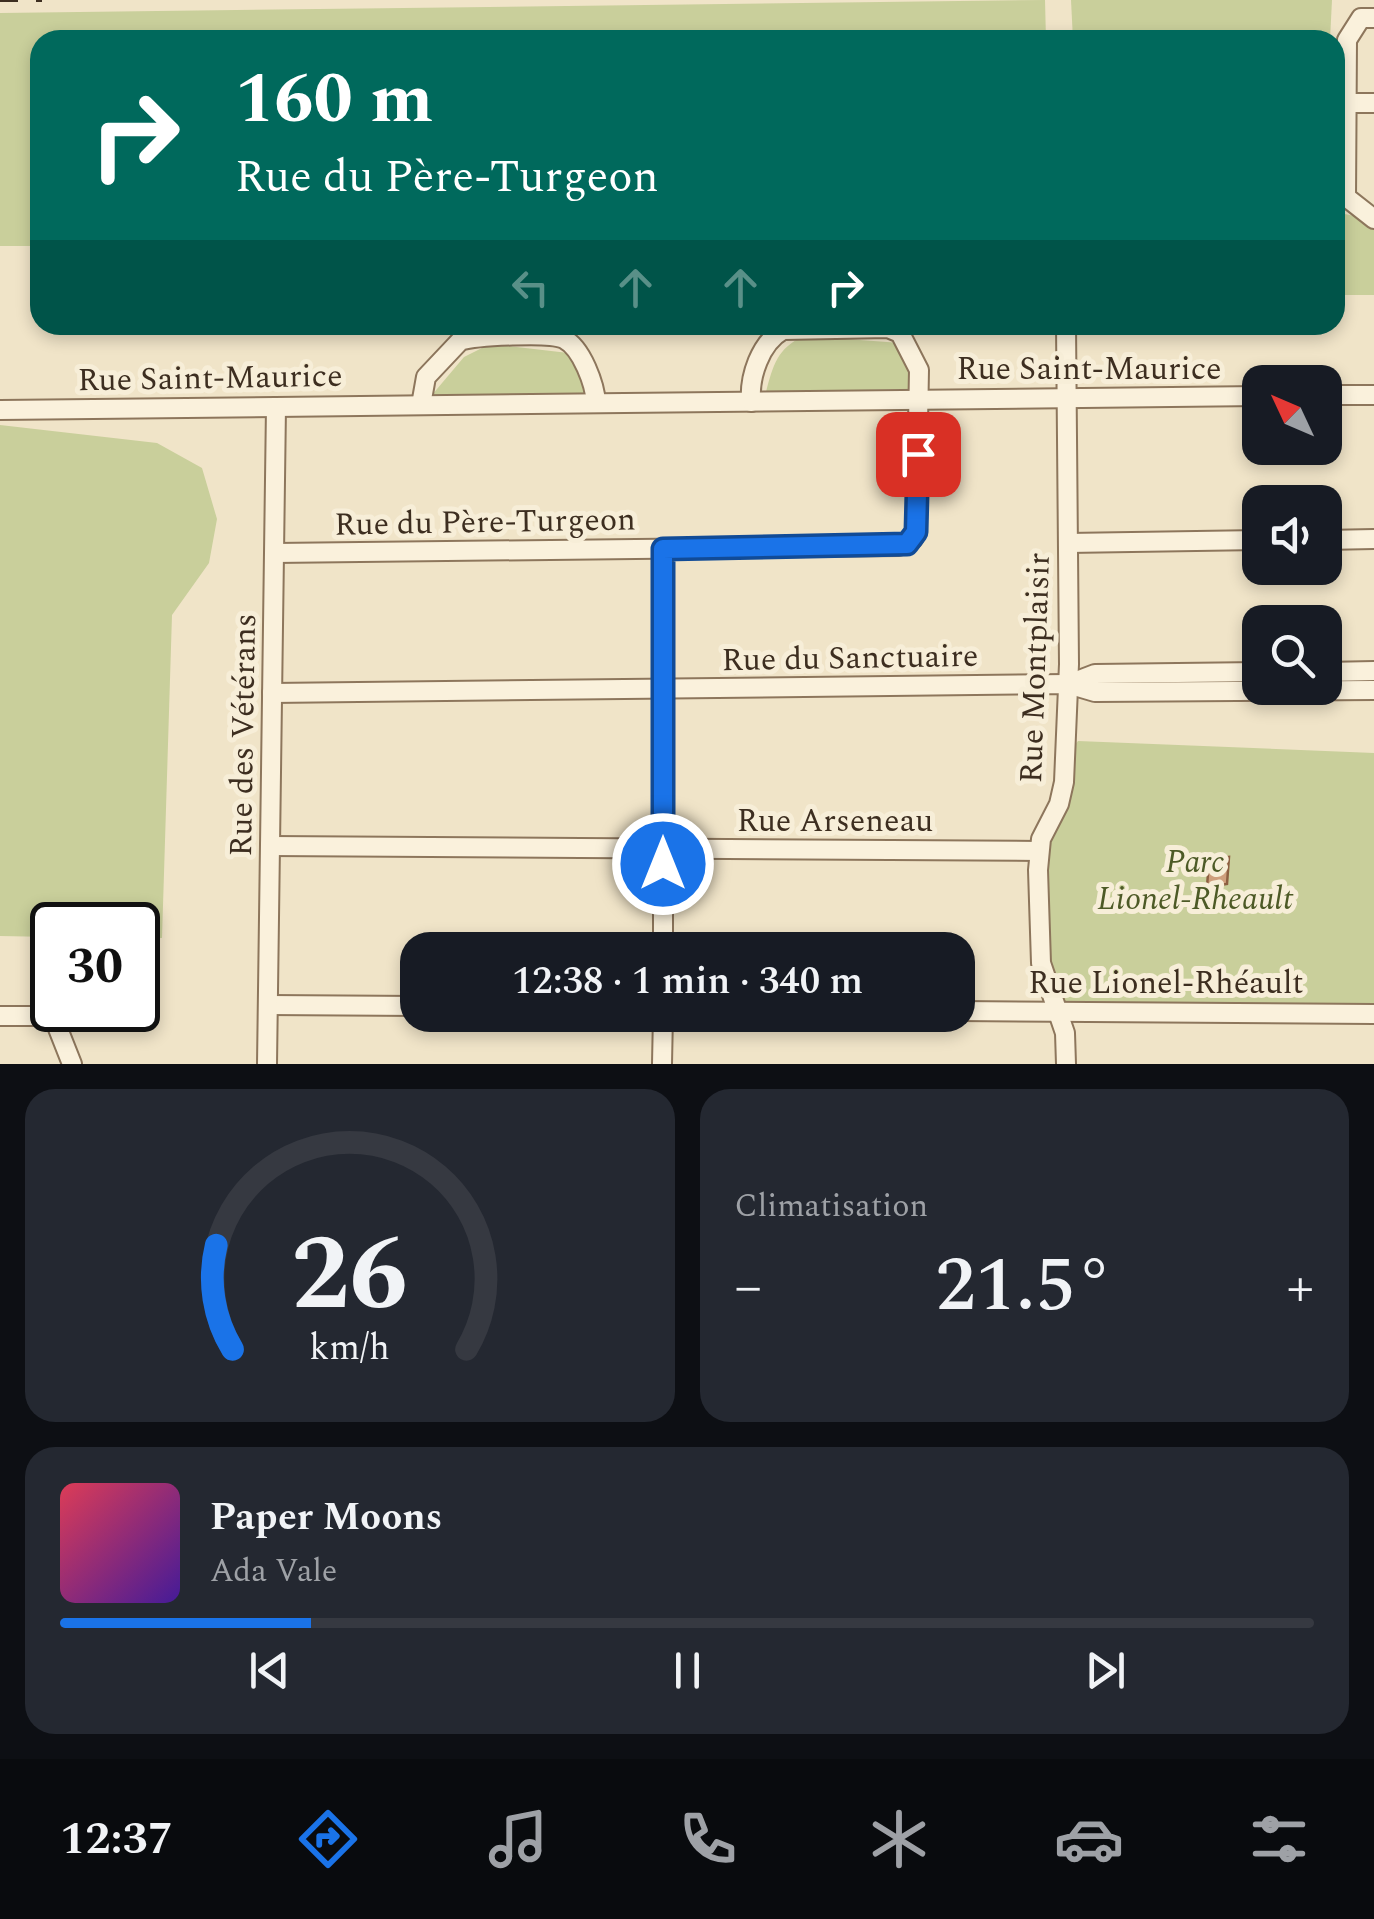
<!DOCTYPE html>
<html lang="fr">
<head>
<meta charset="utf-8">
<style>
	:root { --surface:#171b24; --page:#242831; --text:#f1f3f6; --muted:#9ea1a6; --line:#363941; --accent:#1a73e8 }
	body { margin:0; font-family:Spectral,serif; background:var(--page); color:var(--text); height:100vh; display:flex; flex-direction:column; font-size:38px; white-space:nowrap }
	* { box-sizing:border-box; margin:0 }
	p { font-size:32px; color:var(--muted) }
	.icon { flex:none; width:55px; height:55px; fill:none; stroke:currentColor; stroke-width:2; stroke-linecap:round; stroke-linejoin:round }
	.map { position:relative; height:1064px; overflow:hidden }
	.side { display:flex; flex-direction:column; gap:25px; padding:25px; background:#0d0f14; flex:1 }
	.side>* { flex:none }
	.guide { position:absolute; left:30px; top:30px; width:1315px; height:305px; border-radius:30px; box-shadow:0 5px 15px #0003; background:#00695c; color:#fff; overflow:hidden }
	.needle { width:65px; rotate:314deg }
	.fabs { position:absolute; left:1242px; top:365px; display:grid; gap:20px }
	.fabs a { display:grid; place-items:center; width:100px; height:100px; border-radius:20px; background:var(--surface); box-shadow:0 5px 15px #0003; font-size:50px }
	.speed { position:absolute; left:30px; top:902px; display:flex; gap:20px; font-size:50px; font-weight:700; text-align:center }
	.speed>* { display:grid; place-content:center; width:130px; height:130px; border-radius:50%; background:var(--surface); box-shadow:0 5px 15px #0003; line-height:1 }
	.speed .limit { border:5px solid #111; border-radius:15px; background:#fff; color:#111 }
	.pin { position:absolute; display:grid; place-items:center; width:85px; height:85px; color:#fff; margin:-42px; border-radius:20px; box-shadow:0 5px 15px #0006 }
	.me { position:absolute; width:110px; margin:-55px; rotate:0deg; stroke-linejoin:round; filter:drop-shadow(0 0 8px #0008) }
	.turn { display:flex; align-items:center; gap:35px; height:210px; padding:0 40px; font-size:45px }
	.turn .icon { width:130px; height:130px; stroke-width:2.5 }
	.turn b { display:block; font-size:70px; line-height:85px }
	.lanes { display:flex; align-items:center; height:95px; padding:0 40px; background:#0003; justify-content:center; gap:50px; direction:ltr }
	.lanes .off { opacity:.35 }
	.big { font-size:75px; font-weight:600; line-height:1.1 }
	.side .widget { flex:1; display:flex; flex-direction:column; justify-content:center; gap:15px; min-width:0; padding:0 35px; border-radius:30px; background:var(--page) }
	.side .dial { align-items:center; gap:0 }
	.dial svg { height:260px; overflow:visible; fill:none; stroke:var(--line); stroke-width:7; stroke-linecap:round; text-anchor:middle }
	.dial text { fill:var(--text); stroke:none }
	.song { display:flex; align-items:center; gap:30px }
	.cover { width:120px; height:120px; border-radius:15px; background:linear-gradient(135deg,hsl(350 70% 55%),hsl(260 70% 35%)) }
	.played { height:10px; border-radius:5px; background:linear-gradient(90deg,var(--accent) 20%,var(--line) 20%) }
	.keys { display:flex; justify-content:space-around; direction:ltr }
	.heat { display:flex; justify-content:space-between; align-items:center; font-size:55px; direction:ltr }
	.side .tiles { flex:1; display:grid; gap:25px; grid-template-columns:1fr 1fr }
	.widget:last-child { grid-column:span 2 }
	.trip { position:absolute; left:400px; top:932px; width:575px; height:100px; border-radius:30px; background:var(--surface); box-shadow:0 5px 15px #0003; font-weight:600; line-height:100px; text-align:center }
	.tabs { display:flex; height:160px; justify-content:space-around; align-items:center; background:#090b0e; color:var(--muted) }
	.tabs .icon { width:70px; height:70px }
	.tabs .active { color:var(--accent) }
	.tabs b { font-size:45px; color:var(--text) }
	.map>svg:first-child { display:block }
</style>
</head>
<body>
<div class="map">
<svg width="1374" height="1064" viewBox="0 0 1374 1064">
	<rect width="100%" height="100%" fill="#f0e4c8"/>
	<g fill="#c9cf9b">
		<path d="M1045 0 1046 40H40V246H0V13Z"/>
		<path d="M1071 0H1332L1330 40H1073Z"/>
		<path d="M1335 212 1374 220V295H1335Z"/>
		<path d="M804 336 901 343 920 389 766 392C773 366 777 348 804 336Z"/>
		<path d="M490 344 577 354 598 397 426 402 464 357Z"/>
		<path d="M0 425 157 443 202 468 217 519 209 563 172 615 162 938H138V925H52V937L0 936Z"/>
		<path d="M1078 741 1374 753V1012L1065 1006 1043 955 1041 851 1069 752Z"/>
	</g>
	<path fill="#cf9f7d" stroke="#8d5f41" stroke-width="2.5" d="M1229 857 1227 884 1207 887 1209 859Z"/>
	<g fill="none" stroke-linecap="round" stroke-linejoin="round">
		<g stroke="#8d765c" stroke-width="22">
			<g id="minor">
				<path d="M1374 18H1361L1347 40 1346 197 1374 219"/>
				<path d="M1347 103H1374"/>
				<path d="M1066 325 1069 664 1064 782 1059 804 1041 839 1038 870 1041 963 1065 1033 1066 1064"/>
				<path d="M1325 395H1374"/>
				<path d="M421 405 426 377 460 341C475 336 550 332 564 339 582 348 595 385 596 403"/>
				<path d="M0 410 1260 396"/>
				<path d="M1325 540 1374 539"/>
				<path d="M1068 543 1260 540"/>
				<path d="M275 553 899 546 913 539 916 532 919 370 900 333 888 328 783 330C760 343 749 377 751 402"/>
				<path d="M1325 672 1374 671"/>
				<path d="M1069 684 1095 674 1260 672"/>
				<path d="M272 693 1068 684 1095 692 1374 690"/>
				<path d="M270 846 1039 851"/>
				<path d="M51 937 53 1016 72 1064"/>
				<path d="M663 950V549"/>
				<path d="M268 1005 418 1006"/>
				<path d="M958 1011 1374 1014"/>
				<path d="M0 1016H53"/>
				<path d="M267 1064 276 407"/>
				<path d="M662 1064 663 1015"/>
			</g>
		</g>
		<use href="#minor" stroke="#faf1dc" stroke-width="18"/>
		<path stroke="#3d2e20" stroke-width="4" stroke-dasharray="18 18" stroke-linecap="butt" d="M0 0H42"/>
	</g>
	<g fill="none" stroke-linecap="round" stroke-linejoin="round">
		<g stroke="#114b97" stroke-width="25">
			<path id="route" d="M663 864V549L907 544 916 532 918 454"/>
		</g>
		<use href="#route" stroke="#1a73e8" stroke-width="18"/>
	</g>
	<g text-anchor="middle" stroke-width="10" stroke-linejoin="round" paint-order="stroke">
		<g font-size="32" fill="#3d2e20" stroke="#f7eed8">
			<text x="1089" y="379">Rue Saint-Maurice</text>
			<text transform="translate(210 377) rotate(-1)" y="11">Rue Saint-Maurice</text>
			<text transform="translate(485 521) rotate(-1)" y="11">Rue du Père-Turgeon</text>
			<text transform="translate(850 657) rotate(-1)" y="11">Rue du Sanctuaire</text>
			<text transform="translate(1034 668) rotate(-88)" y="11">Rue Montplaisir</text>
			<text transform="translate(242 735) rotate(-89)" y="11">Rue des Vétérans</text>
			<text x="835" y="831">Rue Arseneau</text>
			<text x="1166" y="993">Rue Lionel-Rhéault</text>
		</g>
		<g font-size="32" font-style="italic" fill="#4d5a26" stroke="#f7eed8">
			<text x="1195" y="872">Parc<tspan x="1195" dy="37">Lionel-Rheault</tspan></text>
		</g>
	</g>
</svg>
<div class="fabs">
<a><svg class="needle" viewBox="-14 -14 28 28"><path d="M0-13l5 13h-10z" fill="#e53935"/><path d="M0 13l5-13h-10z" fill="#9ea1a6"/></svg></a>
<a><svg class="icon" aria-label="sound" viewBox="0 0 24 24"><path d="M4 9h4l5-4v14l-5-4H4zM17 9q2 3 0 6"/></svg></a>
<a><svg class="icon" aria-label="search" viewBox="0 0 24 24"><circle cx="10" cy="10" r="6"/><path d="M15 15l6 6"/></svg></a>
</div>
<div class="speed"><div class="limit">30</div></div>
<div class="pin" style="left:918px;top:454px;background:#d93025"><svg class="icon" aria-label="arrive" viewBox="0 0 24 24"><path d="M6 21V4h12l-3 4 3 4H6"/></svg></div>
<svg class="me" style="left:663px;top:864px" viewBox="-20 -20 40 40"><circle r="17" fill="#1a73e8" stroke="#fff" stroke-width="3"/><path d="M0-11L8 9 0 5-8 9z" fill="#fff"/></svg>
<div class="trip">12:38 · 1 min · 340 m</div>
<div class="guide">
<div class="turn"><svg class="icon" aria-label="right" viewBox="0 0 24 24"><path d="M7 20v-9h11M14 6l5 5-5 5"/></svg><div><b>160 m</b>Rue du Père-Turgeon</div></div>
<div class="lanes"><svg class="icon off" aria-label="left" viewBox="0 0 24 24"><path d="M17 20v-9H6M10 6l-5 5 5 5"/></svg><svg class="icon off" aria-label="ahead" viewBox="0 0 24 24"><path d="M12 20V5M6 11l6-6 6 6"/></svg><svg class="icon off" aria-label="ahead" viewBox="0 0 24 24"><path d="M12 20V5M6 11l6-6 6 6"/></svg><svg class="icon" aria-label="right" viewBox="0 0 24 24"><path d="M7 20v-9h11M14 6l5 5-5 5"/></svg></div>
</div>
</div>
<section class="side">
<div class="tiles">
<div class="widget dial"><svg viewBox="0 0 100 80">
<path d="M14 69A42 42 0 1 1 86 69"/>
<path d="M14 69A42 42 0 0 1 9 37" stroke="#1a73e8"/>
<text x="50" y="56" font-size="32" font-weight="700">26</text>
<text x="50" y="72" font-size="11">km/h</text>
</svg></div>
<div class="widget"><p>Climatisation</p>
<div class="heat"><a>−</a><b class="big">21.5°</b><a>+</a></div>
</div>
<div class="widget">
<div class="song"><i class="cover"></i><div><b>Paper Moons</b><p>Ada Vale</p></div></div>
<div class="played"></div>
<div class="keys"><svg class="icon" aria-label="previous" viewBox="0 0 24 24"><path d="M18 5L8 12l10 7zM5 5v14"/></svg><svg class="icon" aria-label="pause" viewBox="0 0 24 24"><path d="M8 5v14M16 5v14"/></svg><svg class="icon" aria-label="next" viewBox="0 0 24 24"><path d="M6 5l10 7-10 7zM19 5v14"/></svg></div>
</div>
</div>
</section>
<nav class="tabs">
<b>12:37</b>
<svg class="icon active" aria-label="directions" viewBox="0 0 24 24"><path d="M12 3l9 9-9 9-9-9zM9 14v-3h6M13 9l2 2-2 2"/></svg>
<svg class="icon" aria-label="music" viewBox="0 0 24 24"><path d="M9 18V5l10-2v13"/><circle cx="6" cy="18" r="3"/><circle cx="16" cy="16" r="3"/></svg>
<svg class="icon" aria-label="phone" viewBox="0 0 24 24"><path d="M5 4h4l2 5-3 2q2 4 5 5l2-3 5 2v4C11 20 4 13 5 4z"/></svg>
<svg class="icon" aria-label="climate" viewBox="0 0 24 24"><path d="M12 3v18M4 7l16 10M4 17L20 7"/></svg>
<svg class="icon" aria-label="car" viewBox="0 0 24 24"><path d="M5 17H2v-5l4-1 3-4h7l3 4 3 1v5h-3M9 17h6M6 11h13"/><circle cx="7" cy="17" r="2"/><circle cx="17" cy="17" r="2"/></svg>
<svg class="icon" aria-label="filters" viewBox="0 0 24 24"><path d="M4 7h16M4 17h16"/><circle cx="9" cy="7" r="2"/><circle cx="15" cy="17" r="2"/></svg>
</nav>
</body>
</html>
